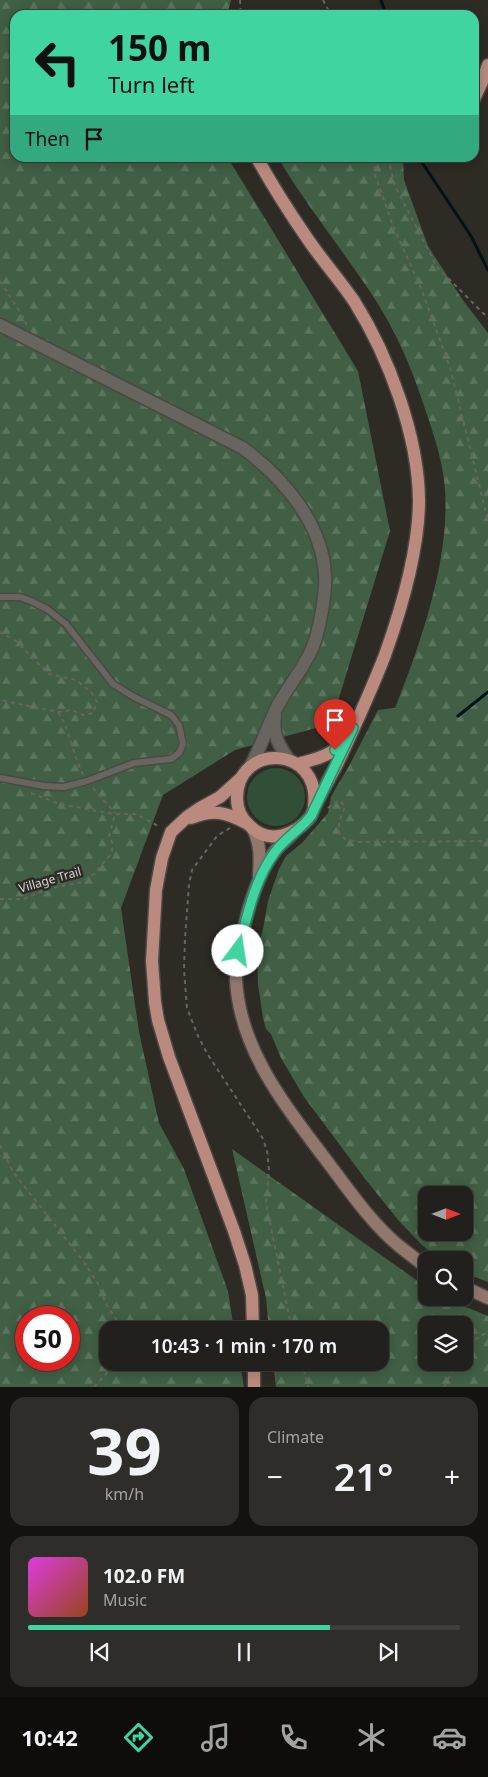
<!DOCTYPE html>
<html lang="en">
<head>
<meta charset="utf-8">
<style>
	:root { --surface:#22201c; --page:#2e2d29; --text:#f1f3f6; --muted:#a2a3a3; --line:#3f3e3b; --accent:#40d4a1 }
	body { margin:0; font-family:"Noto Sans",sans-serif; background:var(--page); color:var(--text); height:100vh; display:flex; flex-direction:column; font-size:19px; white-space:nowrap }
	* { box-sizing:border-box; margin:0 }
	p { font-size:16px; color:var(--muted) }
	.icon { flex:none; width:28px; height:28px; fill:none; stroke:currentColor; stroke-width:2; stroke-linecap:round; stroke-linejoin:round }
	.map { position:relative; height:1387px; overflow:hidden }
	.sheet { display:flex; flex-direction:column; gap:10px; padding:10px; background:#13120f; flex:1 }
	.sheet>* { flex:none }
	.hud { position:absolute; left:10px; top:10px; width:469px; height:152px; border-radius:15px; box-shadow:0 2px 12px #0003,0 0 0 1px var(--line); background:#40d4a1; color:#111; overflow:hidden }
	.needle { width:32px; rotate:90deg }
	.tools { position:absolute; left:418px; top:1186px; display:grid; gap:10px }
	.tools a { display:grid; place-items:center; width:55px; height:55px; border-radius:10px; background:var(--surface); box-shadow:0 2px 12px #0003,0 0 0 1px var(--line); font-size:25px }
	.speed { position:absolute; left:15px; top:1306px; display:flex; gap:10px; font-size:25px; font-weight:700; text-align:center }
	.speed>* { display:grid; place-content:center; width:65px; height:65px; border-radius:50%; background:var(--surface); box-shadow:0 2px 12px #0003,0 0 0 1px var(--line); line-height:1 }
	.speed .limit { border:8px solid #d22; background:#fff; color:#111 }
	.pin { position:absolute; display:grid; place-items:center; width:42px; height:42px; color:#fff; margin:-51px -21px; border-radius:50% 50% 50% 0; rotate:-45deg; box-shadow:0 0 5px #0007 }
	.pin .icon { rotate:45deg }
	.me { position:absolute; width:55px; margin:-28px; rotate:14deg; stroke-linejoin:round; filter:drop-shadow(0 0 4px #0008) }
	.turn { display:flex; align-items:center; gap:18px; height:105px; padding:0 15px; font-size:22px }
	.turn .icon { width:65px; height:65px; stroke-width:2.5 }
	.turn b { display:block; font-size:35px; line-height:42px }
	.then { display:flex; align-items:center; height:48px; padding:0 15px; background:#0003; gap:10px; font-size:19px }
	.big { font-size:38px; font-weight:600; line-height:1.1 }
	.sheet .widget { flex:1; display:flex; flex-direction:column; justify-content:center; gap:8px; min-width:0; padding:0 18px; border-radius:15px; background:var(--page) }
	.sheet .dial { align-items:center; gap:0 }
	.dial b { font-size:65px; line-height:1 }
	.song { display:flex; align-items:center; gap:15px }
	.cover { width:60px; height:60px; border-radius:8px; background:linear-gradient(135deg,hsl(300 70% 55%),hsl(20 70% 35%)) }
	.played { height:5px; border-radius:2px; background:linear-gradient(90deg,var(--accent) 70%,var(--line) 70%) }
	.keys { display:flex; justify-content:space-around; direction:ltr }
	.heat { display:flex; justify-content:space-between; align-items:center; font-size:28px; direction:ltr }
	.sheet .tiles { flex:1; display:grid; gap:10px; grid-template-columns:1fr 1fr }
	.widget:last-child { grid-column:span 2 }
	.trip { position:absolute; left:99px; top:1321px; width:290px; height:50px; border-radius:15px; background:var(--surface); box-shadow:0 2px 12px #0003,0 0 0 1px var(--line); font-weight:600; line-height:50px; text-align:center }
	.dock { display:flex; height:80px; justify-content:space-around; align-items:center; background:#0e0d0b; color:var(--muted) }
	.dock .icon { width:35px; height:35px }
	.dock .current { color:var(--accent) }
	.dock b { font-size:22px; color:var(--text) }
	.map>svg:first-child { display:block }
</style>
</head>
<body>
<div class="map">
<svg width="488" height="1387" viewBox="0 0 488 1387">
	<defs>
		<pattern id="forest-firs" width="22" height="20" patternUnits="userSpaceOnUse" patternTransform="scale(1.25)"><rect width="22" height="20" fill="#405f44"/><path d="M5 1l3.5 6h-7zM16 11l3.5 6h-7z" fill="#5b755e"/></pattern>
	</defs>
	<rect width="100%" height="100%" fill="#2e2b25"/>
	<circle fill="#314f36" cx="276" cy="797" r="29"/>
	<g fill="url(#forest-firs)" fill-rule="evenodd">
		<path d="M0 0H231L227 15H15V158H228L358 371 390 531 331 724 235 750 163 795 121 908 139 1032 159 1123 184 1169 228 1291 234 1330H108V1362L240 1363 244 1387H0ZM26 1318H69V1360H26Z"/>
		<path d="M278 158H403L404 180 428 246 462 299 488 333V1282L464 1273V1260H440L421 1244 399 1221 366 1180 304 1097 281 1058 271 1034 266 1029 263 1018 258 984 257 950 263 929 268 901 279 869 286 856 302 843 328 813 331 797 337 786 348 768 378 710 395 708C422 641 455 545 443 473 439 448 430 424 422 400 411 367 397 334 378 304 346 254 308 208 278 158ZM426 1195H464V1232H426Z"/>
		<path d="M232 1149 426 1287V1298H444L488 1316V1387H276L273 1363 380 1362V1330H269L266 1298ZM426 1325H464V1362H426Z"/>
	</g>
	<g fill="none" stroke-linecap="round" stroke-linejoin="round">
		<g stroke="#001318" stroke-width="3">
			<path d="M381 0 386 15"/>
			<path d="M419 158 471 236 488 270"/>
			<path d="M458 716 488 692"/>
		</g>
		<g stroke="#4c4945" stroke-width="9">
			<path id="service" d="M0 597H20L31 601 47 609 66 624 113 684 134 697 171 715 179 725 183 744 179 753 171 759 134 763 87 781 64 787 44 786 0 778"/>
		</g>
		<g stroke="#4c4945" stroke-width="15">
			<g id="minor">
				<path d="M0 325 243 448C283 478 322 522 325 575 326 585 324 595 323 605 320 621 318 635 312 649 303 669 289 685 278 705 268 725 261 747 250 767"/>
				<path d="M275 716C272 734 279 746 289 760"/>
			</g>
		</g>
		<g stroke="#4c4945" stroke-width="15">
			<g id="secondary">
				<path d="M253 829C261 845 260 859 259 876"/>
				<path d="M295 831C289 838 282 843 276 850 260 870 251 898 245 923 241 941 236 960 236 979 239 1048 284 1104 323 1156 347 1187 369 1221 399 1246 408 1253 417 1260 426 1267"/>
				<path d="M464 1287 488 1298"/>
			</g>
		</g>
		<g stroke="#4c4945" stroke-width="15">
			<g id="primary">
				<path d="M474 99 482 82 488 65"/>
				<path d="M257 158C272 185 289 212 307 238 321 259 339 279 354 301 389 357 418 435 419 500 419 548 401 610 385 655 371 691 355 726 338 762 329 780 318 797 311 816 296 835 268 846 249 825 241 818 237 808 237 798 237 742 321 745 314 806"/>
				<path d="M298 764C315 759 332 756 344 741"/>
				<path d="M241 778 220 797 200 808 187 817 171 832 162 858 156 890 152 961 155 1002 158 1020 169 1057 234 1231 245 1265 252 1295 253 1330"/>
				<path d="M191 818C213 809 226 812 246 823"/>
				<path d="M254 1362V1387"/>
			</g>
		</g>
		<g stroke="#686560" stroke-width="2" stroke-dasharray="4 4" stroke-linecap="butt">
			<path d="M240 0 241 15"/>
			<path d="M323 0 331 15"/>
			<path d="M376 158 374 172 393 226 421 288 451 371 488 521"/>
			<path d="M388 158 395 186 437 267 488 318"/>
			<path d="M0 281 25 320 26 325"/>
			<path d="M0 632 16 641 49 674 76 680 91 692 97 702 93 713 83 715 72 710 58 712 0 700"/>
			<path d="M58 712C71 731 72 754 83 774"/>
			<path d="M93 788 115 813"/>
			<path d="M31 793 57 803 96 811 115 814H136L160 827"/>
			<path d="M328 808 339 800 345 806 339 822V833L345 839 357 842 488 841"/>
			<path d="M230 828 217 836 192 870 189 884 185 939 184 970 187 1008 198 1036 208 1055 262 1137 267 1150 269 1170 266 1203 292 1330"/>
			<path d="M0 899H24L47 889 82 882 94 874 111 854 113 845 109 836 115 814"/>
			<path d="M0 1145 13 1172 84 1262 98 1284 106 1304 123 1330"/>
			<path d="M464 1351 474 1340 488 1332"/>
			<path d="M302 1362 308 1387"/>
			<path d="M94 1387 117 1362"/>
			<path d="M444 1387 457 1362"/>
		</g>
		<use href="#service" stroke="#68645e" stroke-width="6"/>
		<use href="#minor" stroke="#68645e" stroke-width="12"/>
		<use href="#secondary" stroke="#92776e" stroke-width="12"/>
		<use href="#primary" stroke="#bb8a7e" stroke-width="12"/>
	</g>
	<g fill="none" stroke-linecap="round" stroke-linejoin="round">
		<g stroke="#2a8a69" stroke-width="12">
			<path id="route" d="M238 951C247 917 254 880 275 852 285 838 301 829 311 816L353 728 348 737 335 750"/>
		</g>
		<use href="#route" stroke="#40d4a1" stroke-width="9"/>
	</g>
	<g text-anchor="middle" stroke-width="5" stroke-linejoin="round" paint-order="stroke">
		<g font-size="12" fill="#d7d5d1" stroke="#2e2b25">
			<text transform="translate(50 880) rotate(-16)" y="4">Village Trail</text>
		</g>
	</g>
</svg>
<div class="tools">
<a><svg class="needle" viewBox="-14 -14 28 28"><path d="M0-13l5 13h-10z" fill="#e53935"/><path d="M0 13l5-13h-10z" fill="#a2a3a3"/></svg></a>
<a><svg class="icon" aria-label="search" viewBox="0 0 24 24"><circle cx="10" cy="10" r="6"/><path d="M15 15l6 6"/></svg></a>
<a><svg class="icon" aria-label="layers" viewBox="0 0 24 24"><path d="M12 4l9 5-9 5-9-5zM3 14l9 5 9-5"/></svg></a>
</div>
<div class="speed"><div class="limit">50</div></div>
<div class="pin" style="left:335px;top:750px;background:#d93025"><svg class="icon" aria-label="arrive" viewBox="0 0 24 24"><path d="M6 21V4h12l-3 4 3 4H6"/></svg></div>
<svg class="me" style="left:238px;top:951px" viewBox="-20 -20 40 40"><circle r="19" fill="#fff"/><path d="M0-13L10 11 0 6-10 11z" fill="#40d4a1"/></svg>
<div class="trip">10:43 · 1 min · 170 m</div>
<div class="hud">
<div class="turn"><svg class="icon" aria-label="left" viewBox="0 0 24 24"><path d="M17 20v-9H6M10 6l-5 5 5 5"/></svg><div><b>150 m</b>Turn left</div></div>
<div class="then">Then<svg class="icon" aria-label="arrive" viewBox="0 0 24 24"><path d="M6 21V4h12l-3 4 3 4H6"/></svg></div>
</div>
</div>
<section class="sheet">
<div class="tiles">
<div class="widget dial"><b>39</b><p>km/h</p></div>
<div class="widget"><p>Climate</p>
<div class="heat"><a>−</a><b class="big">21°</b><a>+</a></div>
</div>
<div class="widget">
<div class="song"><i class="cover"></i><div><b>102.0 FM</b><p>Music</p></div></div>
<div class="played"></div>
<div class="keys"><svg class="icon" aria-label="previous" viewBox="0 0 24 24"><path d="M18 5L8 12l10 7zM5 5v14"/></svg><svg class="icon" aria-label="pause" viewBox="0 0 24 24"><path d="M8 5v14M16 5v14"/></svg><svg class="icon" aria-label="next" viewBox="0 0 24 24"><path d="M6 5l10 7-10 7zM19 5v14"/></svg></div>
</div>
</div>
</section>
<nav class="dock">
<b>10:42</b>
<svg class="icon current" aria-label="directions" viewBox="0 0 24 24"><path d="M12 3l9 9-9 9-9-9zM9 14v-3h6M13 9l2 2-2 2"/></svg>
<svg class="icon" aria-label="music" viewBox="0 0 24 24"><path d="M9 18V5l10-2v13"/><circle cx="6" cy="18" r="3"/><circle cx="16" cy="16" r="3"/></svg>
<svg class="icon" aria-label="phone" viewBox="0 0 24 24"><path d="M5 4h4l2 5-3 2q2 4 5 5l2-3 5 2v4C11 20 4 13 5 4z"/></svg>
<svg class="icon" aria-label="climate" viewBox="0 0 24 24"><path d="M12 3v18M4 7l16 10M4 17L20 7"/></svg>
<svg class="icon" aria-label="car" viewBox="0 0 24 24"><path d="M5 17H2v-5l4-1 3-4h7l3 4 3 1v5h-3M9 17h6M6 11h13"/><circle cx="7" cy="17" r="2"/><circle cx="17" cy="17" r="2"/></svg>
</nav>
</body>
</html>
